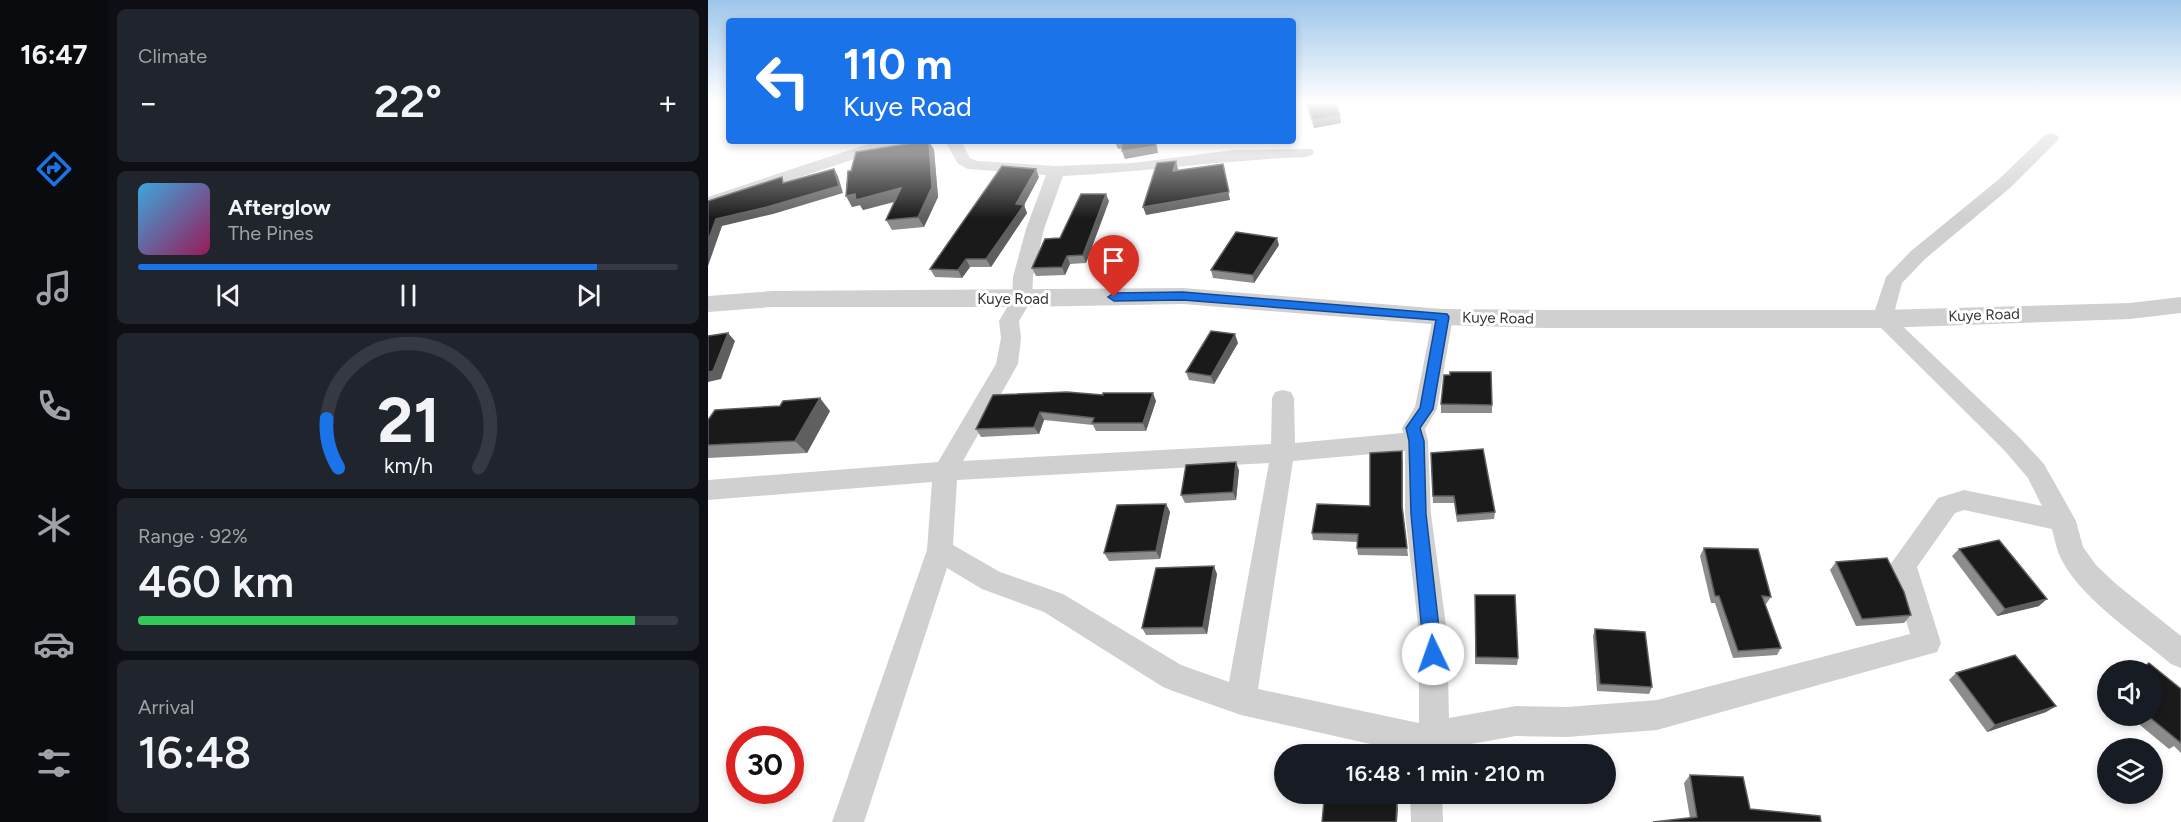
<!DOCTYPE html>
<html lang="en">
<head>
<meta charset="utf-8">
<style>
	:root { --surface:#171b24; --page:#20242c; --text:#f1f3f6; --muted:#9ea1a6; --line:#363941; --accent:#1a73e8 }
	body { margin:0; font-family:Figtree,sans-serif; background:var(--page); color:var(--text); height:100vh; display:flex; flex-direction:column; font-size:22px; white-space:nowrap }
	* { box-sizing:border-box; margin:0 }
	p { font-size:20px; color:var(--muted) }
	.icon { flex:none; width:33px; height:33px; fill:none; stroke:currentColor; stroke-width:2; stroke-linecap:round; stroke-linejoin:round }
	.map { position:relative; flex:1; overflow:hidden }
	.side { display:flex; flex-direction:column; gap:9px; padding:9px; background:#0d0f14; width:600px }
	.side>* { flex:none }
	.top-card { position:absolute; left:18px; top:18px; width:570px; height:126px; border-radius:6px; box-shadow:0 3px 9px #0003; background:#1a73e8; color:#fff; overflow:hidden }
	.buttons { position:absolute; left:1389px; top:660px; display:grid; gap:12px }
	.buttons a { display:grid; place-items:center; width:66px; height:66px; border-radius:50%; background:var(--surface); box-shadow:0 3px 9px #0003; font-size:30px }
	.speed { position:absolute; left:18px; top:726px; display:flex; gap:12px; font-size:30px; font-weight:700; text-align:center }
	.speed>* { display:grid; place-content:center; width:78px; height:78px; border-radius:50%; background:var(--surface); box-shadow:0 3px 9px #0003; line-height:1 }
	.speed .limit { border:9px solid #d22; background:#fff; color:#111 }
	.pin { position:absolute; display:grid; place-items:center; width:51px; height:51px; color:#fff; margin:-62px -26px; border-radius:50% 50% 50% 0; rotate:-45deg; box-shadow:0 0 6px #0007 }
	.pin .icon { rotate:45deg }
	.me { position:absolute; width:66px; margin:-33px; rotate:357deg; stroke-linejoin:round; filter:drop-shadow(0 0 4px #0008) }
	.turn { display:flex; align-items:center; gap:21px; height:126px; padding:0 18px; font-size:27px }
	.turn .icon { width:78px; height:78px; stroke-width:2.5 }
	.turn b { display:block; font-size:42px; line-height:51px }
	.big { font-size:45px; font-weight:600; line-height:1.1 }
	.side .widget { flex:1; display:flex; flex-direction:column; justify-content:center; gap:9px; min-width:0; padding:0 21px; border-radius:9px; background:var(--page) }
	.side .dial { align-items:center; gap:0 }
	.dial svg { height:156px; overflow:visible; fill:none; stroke:var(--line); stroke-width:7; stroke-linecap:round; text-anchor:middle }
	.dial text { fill:var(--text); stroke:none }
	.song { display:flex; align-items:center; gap:18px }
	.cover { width:72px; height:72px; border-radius:9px; background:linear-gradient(135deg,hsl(200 70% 55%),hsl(330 70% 35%)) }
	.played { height:6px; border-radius:3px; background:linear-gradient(90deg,var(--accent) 85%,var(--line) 85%) }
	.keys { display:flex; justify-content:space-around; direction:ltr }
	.heat { display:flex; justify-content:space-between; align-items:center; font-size:33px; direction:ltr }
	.charge { height:9px; border-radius:4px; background:linear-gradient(90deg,#34c759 92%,var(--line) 0) }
	.trip { position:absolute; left:566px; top:744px; width:342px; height:60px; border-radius:30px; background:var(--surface); box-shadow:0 3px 9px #0003; font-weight:600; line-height:60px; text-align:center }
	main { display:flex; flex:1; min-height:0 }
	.tab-bar { display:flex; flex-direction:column; width:108px; justify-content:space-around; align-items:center; background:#090b0e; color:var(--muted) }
	.tab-bar .icon { width:42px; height:42px }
	.tab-bar .current { color:var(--accent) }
	.tab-bar b { font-size:27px; color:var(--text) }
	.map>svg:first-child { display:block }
</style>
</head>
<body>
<main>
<nav class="tab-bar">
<b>16:47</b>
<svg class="icon current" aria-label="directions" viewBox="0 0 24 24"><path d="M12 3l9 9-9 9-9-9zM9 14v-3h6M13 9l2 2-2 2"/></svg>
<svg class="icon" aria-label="music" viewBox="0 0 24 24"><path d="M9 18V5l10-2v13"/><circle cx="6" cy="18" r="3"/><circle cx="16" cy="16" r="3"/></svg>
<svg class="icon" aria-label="phone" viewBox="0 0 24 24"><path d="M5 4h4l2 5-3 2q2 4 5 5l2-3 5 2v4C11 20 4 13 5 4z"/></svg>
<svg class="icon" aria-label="climate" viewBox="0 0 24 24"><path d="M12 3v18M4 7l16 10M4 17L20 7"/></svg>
<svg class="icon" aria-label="car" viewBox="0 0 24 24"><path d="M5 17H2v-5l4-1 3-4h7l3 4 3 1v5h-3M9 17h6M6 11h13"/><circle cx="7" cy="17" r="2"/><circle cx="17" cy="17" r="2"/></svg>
<svg class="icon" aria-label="filters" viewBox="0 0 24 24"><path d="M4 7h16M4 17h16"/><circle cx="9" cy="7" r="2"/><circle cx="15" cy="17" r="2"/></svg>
</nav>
<section class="side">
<div class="widget"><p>Climate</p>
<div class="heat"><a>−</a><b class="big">22°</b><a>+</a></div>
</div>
<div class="widget">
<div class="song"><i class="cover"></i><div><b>Afterglow</b><p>The Pines</p></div></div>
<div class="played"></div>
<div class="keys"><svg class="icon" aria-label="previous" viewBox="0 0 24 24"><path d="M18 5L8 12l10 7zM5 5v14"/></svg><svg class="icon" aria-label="pause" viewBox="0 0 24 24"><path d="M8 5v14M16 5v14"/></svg><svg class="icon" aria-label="next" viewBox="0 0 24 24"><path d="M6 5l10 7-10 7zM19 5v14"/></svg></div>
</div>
<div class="widget dial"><svg viewBox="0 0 100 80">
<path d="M14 69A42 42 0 1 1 86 69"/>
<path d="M14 69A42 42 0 0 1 8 44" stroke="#1a73e8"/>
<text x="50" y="56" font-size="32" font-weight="700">21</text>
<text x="50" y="72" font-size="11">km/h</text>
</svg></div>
<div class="widget"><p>Range · 92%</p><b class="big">460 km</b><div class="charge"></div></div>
<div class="widget"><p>Arrival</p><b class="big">16:48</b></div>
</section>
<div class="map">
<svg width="1473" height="822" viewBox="0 0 1473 822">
	<rect width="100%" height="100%" fill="#fff"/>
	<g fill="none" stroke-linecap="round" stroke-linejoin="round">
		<g fill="#d0d0d0" fill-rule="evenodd">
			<path d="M1343 133 1349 135 1351 138 1349 141 1302 188 1217 259 1194 283 1185 317 1312 438 1336 464 1368 521 1375 547 1388 565 1408 584 1473 636V668L1463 664C1428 634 1367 595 1350 552 1348 545 1346 537 1344 529L1256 510 1247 513 1209 567 1233 643 1229 652 949 730 859 737 808 736 707 754 533 715 465 691 455 687 336 612 274 589 239 568 156 822H124L219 550 224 482 0 500V480L230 462 288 364 293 338 291 321 304 299 305 277 318 229 338 175 260 169 250 164 237 141H253L262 158 269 161 348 166 424 163 526 150 604 149 606 152 604 155 598 157C516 160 436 172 355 176L336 229 325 277 324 299 311 321 313 338 310 364 255 461 563 444 564 398 567 392 575 390 583 392 586 398 587 443 695 433 694 428 707 407 725 317 728 312 735 310 742 312 745 317 729 409 717 429 720 441 723 514 739 633 741 718 808 706 859 707 949 700 1202 634 1182 565 1230 498 1256 490 1334 506 1320 478 1296 450 1164 319 1178 277 1203 251 1290 180 1337 135ZM697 451V514L711 633V723L550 689 585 461ZM561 463 521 682 473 665 355 594 292 572 245 545 249 480Z"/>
			<path d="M169 141H193L191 144 0 208V197Z"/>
			<path d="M702 794H734L735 822H703Z"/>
		</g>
		<path fill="#d0d0d0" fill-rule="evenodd" d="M475 288 735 309 837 310H1174L1422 303 1473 297V313L1422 319 1174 328H837L735 325 475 304 314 307H64L0 312V296L64 291Z"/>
	</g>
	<g fill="#8c8c8c">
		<path d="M597 103H627L633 123 606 128Z"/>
		<path d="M221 141 226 150 230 197 216 227 184 230 178 220 187 202 155 210 152 205 144 207 143 171Z"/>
		<path d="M331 177 316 205 319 213 283 267H262L254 278 227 277 222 269Z"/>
		<path d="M401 201 378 263 362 264 357 275 328 276 324 268 352 238Z"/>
		<path d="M571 245 546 283 505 278 503 270Z"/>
		<path d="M530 343 506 384 481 380 478 372Z"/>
		<path d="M285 395 448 401 438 431H388L385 425 336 420 331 434 273 437 268 429Z"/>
		<path d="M733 404 784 405V413H733Z"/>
		<path d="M122 411 99 453 0 458V420Z"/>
		<path d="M723 453 787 512 786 519 749 522 746 503H725Z"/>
		<path d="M695 459V511L700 556 650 555 649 548V542L605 540 604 533 662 506Z"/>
		<path d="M531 470 528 500 477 503 473 495Z"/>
		<path d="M458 504 462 512 452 559 401 561 396 553Z"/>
		<path d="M996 548 1063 597 1058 604H1057L1073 648 1069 655 1025 658 1007 603H1003L992 556Z"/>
		<path d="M1251 549 1331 606 1289 616 1244 556Z"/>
		<path d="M1128 562 1203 615 1196 623 1148 626 1122 570Z"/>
		<path d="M509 574 499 634 438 635 434 628Z"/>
		<path d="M767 595 810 658 809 665 767 664Z"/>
		<path d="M887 629 944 687 941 694 889 691 885 636Z"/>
		<path d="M1441 663 1473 689V753L1466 746 1461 749 1421 716H1444V670H1430Z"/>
		<path d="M1248 673 1348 706 1338 712 1279 732 1241 680Z"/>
		<path d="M982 775 1042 809 982 818 976 783Z"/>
	</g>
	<g fill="#5f5f5f">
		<path d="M632 115 633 123 606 128 605 120Z"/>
		<path d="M221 141 226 150 230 197 216 227 210 217Z"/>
		<path d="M413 141 415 148 410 149 407 142Z"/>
		<path d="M448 141 450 153 417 159 414 151Z"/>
		<path d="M538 141H556L539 144Z"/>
		<path d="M468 161 470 169 467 179 465 171Z"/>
		<path d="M515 164 522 200 438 215 435 207Z"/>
		<path d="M126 169 130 176 135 193 65 214 14 226 0 266V241L8 219Z"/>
		<path d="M328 169 331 177 316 205 319 213 283 267 278 259Z"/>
		<path d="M193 188 199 198 155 210 152 205 144 207 138 196Z"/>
		<path d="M398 194 401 201 378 263 375 255Z"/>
		<path d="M569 238 571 245 546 283 545 275Z"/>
		<path d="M359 256 362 264 357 275 354 267Z"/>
		<path d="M258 259 262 267 254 278 250 270Z"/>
		<path d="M20 333 27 341 13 379 0 382V372Z"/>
		<path d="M527 334 530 343 506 384 503 376Z"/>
		<path d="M445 393 448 401 438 431 435 423Z"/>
		<path d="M112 398 122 411 99 453 87 441Z"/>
		<path d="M332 412 336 420 331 434 326 427Z"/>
		<path d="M528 462 531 470 528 500 525 492Z"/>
		<path d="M458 504 462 512 452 559 448 551Z"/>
		<path d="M506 566 509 574 499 634 495 627Z"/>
		<path d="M1339 599 1331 606 1289 616 1297 609Z"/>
		<path d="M1348 706 1338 712 1279 732 1287 725Z"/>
		<path d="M689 801 690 809 689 822H688Z"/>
	</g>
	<g fill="#1a1a1a" stroke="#5f5f5f" stroke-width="1.5">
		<path d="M598 103H627L632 115 605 120Z"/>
		<path d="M216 141H221L224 187 210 217 178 220 193 188 148 200 147 194 138 196 140 171H143L148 152Z"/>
		<path d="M413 141H447L448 146 414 151Z"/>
		<path d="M468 161 465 171 515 164 521 192 435 207 449 163Z"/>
		<path d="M294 166 328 169 308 204 316 205 278 259H258L250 270 222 269Z"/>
		<path d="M126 169 131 186 59 207 8 219 0 241V201L74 177 75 183Z"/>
		<path d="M373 194H398L375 255 359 256 354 267 324 268 337 239 352 238Z"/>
		<path d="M528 232 569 238 545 275 503 270Z"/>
		<path d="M503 331 527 334 503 376 478 372Z"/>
		<path d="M20 333 5 371 0 372V336Z"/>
		<path d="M742 372H783L784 405 733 404 736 375H742Z"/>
		<path d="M359 392 395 395V393H445L435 423H384L386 418 332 412 326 427 268 429 285 395Z"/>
		<path d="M112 398 87 441 0 445V420L7 410 72 406 75 401Z"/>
		<path d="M775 449 787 512 749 515 746 496H725L723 453Z"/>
		<path d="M694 451V506L699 548H649L650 534 604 533 609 504 662 506V453Z"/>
		<path d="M528 462 525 492 473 495 478 465Z"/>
		<path d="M458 504 448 551 396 553 409 505Z"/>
		<path d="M1291 540 1339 599 1297 609 1251 549Z"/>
		<path d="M996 548 1050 549 1063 597 1054 596 1073 648 1030 651 1011 596H1007Z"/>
		<path d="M1179 558 1196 592 1203 615 1154 619 1128 562Z"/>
		<path d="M506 566 495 627 434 628 448 568Z"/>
		<path d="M767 595H807L810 658 768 657Z"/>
		<path d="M887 629 937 632 944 687 892 684Z"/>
		<path d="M1307 655 1348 706 1287 725 1248 673Z"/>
		<path d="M1441 663 1473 689V743L1440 716H1444V670H1432Z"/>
		<path d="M982 775 1035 777 1042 809 1112 816 1113 822H945L989 817Z"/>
		<path d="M616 801H689L688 822H614Z"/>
	</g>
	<linearGradient id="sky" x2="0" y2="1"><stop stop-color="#9ec6ea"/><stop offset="0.47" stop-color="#fff"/><stop offset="1" stop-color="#fff" stop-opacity="0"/></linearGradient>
	<rect width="1473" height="218" fill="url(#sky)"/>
	<path fill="#1a73e8" stroke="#114b97" stroke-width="1.5" d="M475 292 739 314 741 317 725 409 712 428 716 441 718 514 734 654 731 659 725 662 719 659 716 654 703 514 701 441 698 428 712 408 728 320 475 300 406 301 400 297 406 293Z"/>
	<g text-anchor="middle" stroke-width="6" stroke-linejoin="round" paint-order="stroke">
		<g font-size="15" fill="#333" stroke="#fff">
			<text x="305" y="304">Kuye Road</text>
			<text transform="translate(1276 315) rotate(-2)" y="5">Kuye Road</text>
			<text transform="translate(790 318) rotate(1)" y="5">Kuye Road</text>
		</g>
	</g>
</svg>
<div class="buttons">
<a><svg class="icon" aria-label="sound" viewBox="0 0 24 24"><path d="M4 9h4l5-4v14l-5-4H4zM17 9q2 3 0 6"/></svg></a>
<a><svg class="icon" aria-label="layers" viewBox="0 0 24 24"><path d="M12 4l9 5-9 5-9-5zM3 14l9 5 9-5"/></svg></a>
</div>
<div class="speed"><div class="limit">30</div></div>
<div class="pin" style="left:406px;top:297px;background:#d93025"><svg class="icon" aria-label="arrive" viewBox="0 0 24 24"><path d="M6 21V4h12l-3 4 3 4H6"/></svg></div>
<svg class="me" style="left:725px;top:654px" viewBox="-20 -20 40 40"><circle r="19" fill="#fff"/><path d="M0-13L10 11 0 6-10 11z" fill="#1a73e8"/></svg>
<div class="trip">16:48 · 1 min · 210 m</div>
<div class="top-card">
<div class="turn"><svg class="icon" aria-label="left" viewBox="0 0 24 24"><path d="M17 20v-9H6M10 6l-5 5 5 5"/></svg><div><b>110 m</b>Kuye Road</div></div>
</div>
</div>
</main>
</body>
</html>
